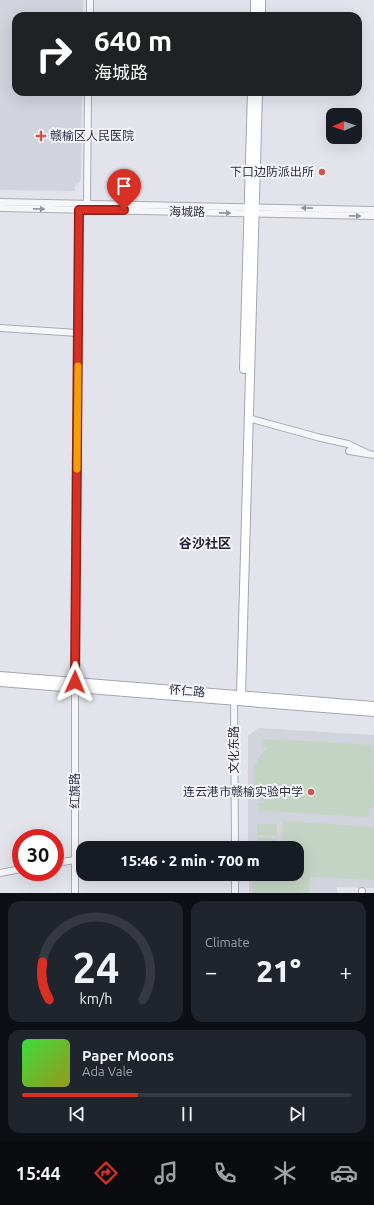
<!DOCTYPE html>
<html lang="en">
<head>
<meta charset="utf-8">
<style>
	:root { --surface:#171b24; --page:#20242c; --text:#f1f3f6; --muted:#9ea1a6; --line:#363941; --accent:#d93025 }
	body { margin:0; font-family:Ubuntu,"Noto Sans SC",sans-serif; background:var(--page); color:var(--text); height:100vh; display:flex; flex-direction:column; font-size:15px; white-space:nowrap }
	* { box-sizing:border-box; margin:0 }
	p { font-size:13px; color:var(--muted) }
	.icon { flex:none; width:22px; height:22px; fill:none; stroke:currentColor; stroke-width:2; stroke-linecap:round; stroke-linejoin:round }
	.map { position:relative; height:893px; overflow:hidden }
	.panel { display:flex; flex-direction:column; gap:8px; padding:8px; background:#0d0f14; flex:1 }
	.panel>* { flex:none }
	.top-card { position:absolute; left:12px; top:12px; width:350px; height:84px; border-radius:12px; box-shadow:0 4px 16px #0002; background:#202124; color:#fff; overflow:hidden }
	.needle { width:26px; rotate:268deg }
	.tools { position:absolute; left:326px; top:108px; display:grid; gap:8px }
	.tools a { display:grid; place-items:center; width:36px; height:36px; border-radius:8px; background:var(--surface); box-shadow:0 4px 16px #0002; font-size:20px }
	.speed { position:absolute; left:12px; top:829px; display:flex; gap:8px; font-size:20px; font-weight:700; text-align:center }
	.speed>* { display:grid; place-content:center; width:52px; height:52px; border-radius:50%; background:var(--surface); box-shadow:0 4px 16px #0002; line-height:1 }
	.speed .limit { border:6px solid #d22; background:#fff; color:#111 }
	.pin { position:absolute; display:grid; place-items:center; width:34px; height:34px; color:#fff; margin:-41px -17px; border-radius:50% 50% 50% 0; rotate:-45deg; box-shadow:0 0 4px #0007 }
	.pin .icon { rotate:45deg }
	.me { position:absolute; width:44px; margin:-22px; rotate:1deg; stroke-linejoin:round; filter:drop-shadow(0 0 3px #0008) }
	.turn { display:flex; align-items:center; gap:14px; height:84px; padding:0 16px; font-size:18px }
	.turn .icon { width:52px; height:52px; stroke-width:2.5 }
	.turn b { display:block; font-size:28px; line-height:34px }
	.big { font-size:30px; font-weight:800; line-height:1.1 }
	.panel .tile { flex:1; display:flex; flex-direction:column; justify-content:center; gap:6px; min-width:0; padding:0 14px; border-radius:12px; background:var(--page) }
	.panel .dial { align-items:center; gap:0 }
	.dial svg { height:104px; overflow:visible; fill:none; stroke:var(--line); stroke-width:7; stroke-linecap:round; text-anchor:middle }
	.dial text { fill:var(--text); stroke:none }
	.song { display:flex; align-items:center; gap:12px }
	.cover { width:48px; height:48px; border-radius:6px; background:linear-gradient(135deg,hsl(120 70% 55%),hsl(60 70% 35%)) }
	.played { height:4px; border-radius:2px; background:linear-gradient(90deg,var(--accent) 35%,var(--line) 35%) }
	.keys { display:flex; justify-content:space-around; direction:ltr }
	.heat { display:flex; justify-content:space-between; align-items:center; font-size:22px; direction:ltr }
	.panel .tiles { flex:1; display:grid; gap:8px; grid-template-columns:1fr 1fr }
	.tile:last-child { grid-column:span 2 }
	.trip { position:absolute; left:76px; top:841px; width:228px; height:40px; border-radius:12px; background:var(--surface); box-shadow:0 4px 16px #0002; font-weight:800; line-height:40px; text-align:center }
	.dock { display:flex; height:64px; justify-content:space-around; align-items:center; background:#090b0e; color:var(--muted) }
	.dock .icon { width:28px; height:28px }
	.dock .active { color:var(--accent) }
	.dock b { font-size:18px; color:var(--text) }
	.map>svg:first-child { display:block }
</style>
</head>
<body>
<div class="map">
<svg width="374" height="893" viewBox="0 0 374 893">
	<rect width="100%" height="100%" fill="#e3e4eb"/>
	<g fill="#d1d3dd">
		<path d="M0 0H83V16H16V92H82L81 180 75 187V191L0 190Z"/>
		<path d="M258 728 374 735V888L337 887V893H249V874H297V848H248V736Z"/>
	</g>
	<g fill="#c4d4c4">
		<path d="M263 739 373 745 374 805 370 809 369 817 259 811V803H264C249 786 250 763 267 748H262Z"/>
		<path d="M283 821 374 827V880L310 877 309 893H252L253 874H297V848H282Z"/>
		<rect x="257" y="824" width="20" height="11"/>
		<path d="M257 838 277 839V848H257Z"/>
	</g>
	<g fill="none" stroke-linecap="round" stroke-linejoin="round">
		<g stroke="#a8aab5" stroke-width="8">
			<g id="minor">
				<path d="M90 16V0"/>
				<path d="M0 202 374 210"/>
				<path d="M87 203 88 92"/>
				<path d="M0 208 374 216"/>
				<path d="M0 328 78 333"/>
				<path d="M248 418 317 437 348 444 369 454"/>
				<path d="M349 451 374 455"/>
				<path d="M75 682 79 210"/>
				<path d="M234 701 235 848"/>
				<path d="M55 863 75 860"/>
				<path d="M0 873 21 869"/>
				<path d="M235 874V893"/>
				<path d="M75 893V688"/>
				<path d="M362 893V891"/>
			</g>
		</g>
		<g stroke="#a2a6b6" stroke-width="10">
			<g id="major">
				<path d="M255 16V0"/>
				<path d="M261 16V0"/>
				<path d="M244 369 252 92"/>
				<path d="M0 676 374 706"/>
				<path d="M0 682 374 712"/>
				<path d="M241 695 258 92"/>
			</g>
		</g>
		<use href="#minor" stroke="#f6f6f9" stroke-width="6"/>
		<use href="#major" stroke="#fff" stroke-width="8"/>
	</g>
	<defs><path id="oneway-solid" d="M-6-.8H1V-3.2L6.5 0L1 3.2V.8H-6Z"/></defs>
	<g fill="#90929e">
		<use href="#oneway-solid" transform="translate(307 208) rotate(-179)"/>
		<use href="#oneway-solid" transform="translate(39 209) rotate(1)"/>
		<use href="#oneway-solid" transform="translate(225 213) rotate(1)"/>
		<use href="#oneway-solid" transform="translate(355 216) rotate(1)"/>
	</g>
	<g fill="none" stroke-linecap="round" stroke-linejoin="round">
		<g stroke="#8d1f18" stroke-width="10">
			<path id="route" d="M75 682 79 210H124"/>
		</g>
		<use href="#route" stroke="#d93025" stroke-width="7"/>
		<path stroke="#f59e0b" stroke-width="7" d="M77 469 78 366"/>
	</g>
	<g fill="#cd554b" stroke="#f3f4f8" stroke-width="1.5">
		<path d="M39 130h4v4h4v4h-4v4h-4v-4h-4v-4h4z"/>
		<circle cx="322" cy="172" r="4"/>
		<circle cx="311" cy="792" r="4"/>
	</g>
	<g text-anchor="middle" stroke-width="4" stroke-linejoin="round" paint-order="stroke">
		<g font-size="12" fill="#2b2e43" stroke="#f3f4f8" text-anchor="end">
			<text x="50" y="140" text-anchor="start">赣榆区人民医院</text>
			<text x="314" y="176">下口边防派出所</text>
			<text x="303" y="796">连云港市赣榆实验中学</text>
		</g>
		<g font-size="12" fill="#2b2e43" stroke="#f3f4f8">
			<text transform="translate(187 212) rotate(1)" y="4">海城路</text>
			<text transform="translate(187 691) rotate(5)" y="4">怀仁路</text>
			<text transform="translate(234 750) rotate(-90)" y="4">文化东路</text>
			<text transform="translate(75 791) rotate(-90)" y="4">红旗路</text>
		</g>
		<g font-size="13" font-weight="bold" fill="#1d1f34" stroke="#f3f4f8">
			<text x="205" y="548">谷沙社区</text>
		</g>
	</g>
</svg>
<div class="tools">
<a><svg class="needle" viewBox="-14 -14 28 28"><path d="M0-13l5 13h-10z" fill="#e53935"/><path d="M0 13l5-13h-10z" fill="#9ea1a6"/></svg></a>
</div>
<div class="speed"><div class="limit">30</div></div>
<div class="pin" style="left:124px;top:210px;background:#d93025"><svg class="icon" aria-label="arrive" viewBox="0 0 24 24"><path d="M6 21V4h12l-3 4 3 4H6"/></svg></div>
<svg class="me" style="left:75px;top:682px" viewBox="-20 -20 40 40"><path d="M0-17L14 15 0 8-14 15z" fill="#d93025" stroke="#fff" stroke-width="4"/></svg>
<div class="trip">15:46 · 2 min · 700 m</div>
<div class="top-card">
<div class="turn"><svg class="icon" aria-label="right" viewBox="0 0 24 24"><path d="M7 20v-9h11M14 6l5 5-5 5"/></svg><div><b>640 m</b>海城路</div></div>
</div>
</div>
<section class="panel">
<div class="tiles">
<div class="tile dial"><svg viewBox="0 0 100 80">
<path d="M14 69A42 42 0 1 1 86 69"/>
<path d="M14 69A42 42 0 0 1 9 40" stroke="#d93025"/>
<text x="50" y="56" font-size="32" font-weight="700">24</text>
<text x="50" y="72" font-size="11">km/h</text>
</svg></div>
<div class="tile"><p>Climate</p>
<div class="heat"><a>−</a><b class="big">21°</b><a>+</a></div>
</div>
<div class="tile">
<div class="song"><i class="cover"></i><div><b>Paper Moons</b><p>Ada Vale</p></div></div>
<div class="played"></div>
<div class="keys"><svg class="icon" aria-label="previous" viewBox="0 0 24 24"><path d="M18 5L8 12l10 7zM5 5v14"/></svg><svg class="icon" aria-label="pause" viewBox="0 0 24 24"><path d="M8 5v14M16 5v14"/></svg><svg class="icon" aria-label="next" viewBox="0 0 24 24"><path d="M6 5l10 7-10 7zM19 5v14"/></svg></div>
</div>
</div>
</section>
<nav class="dock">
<b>15:44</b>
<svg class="icon active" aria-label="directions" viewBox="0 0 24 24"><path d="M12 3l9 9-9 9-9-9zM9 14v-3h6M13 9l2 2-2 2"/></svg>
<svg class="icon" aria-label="music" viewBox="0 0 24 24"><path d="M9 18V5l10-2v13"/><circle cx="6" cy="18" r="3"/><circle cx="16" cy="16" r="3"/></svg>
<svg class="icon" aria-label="phone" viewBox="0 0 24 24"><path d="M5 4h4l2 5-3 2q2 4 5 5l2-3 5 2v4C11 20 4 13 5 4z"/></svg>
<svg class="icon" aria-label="climate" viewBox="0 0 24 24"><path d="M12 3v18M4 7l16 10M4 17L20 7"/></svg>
<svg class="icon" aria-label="car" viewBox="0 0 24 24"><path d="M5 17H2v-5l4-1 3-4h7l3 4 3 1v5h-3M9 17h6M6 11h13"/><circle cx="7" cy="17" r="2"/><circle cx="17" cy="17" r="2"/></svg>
</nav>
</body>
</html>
